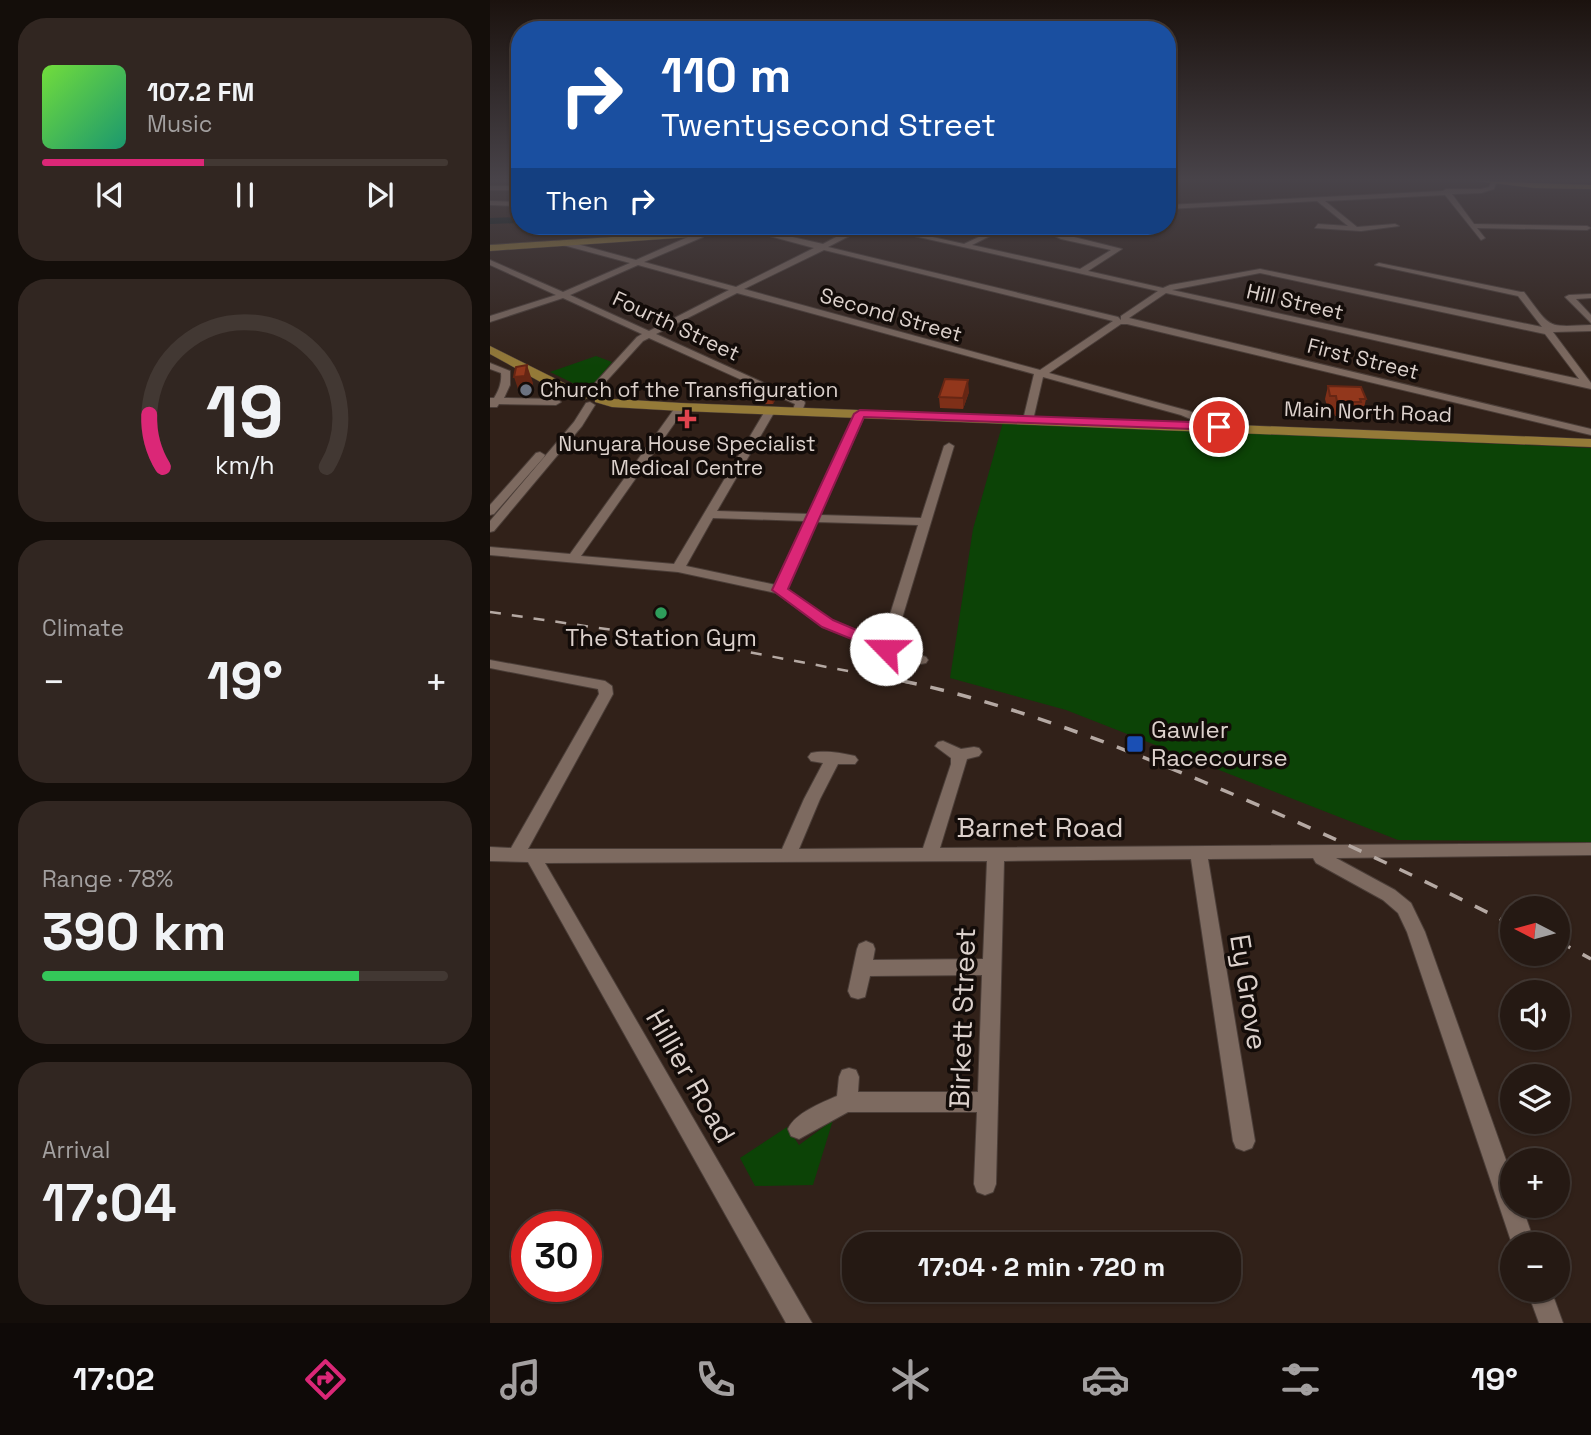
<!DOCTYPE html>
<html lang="en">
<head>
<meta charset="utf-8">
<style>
	:root { --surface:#251913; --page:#312621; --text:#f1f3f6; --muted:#a3a0a0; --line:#423833; --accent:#db2777 }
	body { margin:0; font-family:"Space Grotesk",sans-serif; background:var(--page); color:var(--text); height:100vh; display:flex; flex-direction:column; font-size:26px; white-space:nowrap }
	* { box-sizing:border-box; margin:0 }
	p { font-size:23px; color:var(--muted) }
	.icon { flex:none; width:38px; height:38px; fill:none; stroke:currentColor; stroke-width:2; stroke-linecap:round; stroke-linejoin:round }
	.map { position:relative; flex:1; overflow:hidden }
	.drawer { display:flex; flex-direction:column; gap:18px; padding:18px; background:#140e0a; width:490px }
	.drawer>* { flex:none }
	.guide { position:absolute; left:21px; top:21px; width:665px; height:214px; border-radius:28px; box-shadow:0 2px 5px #0004,0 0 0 2px var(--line); background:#1a4fa0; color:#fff; overflow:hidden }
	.needle { width:46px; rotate:276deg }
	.controls { position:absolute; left:1010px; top:896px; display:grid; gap:14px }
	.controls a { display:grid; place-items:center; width:70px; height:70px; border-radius:50%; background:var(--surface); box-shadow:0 2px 5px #0004,0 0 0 2px var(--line); font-size:35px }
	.speed { position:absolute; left:21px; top:1211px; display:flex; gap:14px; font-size:35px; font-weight:700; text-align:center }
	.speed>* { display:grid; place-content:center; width:91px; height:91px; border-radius:50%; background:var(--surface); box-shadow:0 2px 5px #0004,0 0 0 2px var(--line); line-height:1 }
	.speed .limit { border:10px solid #d22; background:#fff; color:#111 }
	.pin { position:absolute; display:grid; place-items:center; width:60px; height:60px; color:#fff; margin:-30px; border:4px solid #fff; border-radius:50%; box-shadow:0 2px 7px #0007 }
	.me { position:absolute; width:77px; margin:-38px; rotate:293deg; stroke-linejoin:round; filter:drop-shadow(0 0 5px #0008) }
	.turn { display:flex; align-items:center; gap:24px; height:147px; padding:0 35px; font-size:32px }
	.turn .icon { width:91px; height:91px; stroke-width:2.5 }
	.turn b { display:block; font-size:49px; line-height:60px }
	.then { display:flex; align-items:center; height:66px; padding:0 35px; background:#0003; gap:14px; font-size:26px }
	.big { font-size:52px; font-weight:600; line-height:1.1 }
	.drawer .widget { flex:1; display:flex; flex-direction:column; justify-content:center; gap:10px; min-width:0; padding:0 24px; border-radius:28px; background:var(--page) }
	.drawer .dial { align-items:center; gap:0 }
	.dial svg { height:182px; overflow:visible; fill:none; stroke:var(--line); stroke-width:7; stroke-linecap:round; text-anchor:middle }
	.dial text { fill:var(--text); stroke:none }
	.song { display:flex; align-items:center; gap:21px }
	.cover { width:84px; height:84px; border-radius:10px; background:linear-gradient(135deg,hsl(100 70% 55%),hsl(160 70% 35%)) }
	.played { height:7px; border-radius:4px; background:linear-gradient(90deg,var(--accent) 40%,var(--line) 40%) }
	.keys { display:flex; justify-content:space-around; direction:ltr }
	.heat { display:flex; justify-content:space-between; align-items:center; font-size:38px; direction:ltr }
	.charge { height:10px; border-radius:5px; background:linear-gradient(90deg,#34c759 78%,var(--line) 0) }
	.trip { position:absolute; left:352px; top:1232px; width:399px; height:70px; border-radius:28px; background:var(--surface); box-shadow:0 2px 5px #0004,0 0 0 2px var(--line); font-weight:600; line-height:70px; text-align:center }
	.menu { display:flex; height:112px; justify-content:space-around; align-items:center; background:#0f0a08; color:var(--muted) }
	.menu .icon { width:49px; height:49px }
	.menu .current { color:var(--accent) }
	.menu b { font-size:32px; color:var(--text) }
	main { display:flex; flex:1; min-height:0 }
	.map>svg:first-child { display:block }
</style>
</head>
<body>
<main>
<section class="drawer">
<div class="widget">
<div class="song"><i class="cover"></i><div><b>107.2 FM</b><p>Music</p></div></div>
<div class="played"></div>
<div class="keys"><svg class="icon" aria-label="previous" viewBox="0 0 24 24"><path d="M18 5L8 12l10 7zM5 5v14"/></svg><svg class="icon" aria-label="pause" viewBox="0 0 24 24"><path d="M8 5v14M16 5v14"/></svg><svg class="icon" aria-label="next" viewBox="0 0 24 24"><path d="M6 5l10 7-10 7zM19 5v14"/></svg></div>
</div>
<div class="widget dial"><svg viewBox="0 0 100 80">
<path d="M14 69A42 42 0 1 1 86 69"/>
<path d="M14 69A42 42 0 0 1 8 46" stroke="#db2777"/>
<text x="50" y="56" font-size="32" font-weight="700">19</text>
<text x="50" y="72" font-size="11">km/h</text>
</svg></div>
<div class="widget"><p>Climate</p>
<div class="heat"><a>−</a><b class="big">19°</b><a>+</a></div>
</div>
<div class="widget"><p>Range · 78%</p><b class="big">390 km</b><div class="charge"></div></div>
<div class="widget"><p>Arrival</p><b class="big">17:04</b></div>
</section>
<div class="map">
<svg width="1101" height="1323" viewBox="0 0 1101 1323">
	<rect width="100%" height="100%" fill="#312119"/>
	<g fill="#0c4306">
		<path d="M106 356 122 362 103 385 93 388 60 372Z"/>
		<path d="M513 422 1101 448V842L908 840 576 710 460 678 483 529Z"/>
		<path d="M343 1120 323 1185 265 1186 250 1158 297 1127 309 1145Z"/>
	</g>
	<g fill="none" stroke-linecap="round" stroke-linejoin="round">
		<path fill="#021415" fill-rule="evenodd" d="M30 217V223L0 224V218Z"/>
		<g stroke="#4b3e38" stroke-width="2">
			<g id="minor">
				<path d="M1001 182 1006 183 1004 189 991 193 962 194 984 224 1097 226 1101 228 1097 230 987 228 995 238 991 240 955 195 835 201 867 227 905 224 909 226 871 231 825 228 828 224 858 226 827 201 677 209V205L953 191 956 189H991L999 187Z"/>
				<rect x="0" y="186" width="30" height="4"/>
				<path d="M0 201 30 202V206L0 205Z"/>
				<path d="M242 226H254L333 244 359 230 361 226H367L365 233 338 247 628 317 631 320V316L668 291 380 226H393L474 244 512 226H520L482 245 590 269 621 250 571 239 559 233 562 229 576 235 632 249 598 271 673 288 680 285 770 269 1052 327 1028 296 885 265 889 263 1031 292H1034C1062 329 1055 327 1101 325V331L1063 332 1101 383V389L676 293 639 318 1101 429V435L637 324H631L559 373 699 411 714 417 717 426 716 428H708L705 421 691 415 553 377 543 420 538 423 533 420 544 374 247 293 166 334 314 401 315 403 311 414 302 412 305 404 159 338 153 341 101 398H95V394L147 337 152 334 73 298 0 322V316L66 295 0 265V260L73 292 140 263 73 245V241H76L146 260 207 233H213V237L154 262 246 287 324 248ZM334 250 623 321 550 370 254 289ZM148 265 239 290 159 331 80 295ZM770 273 1055 334 1089 379 682 290Z"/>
				<path d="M1101 294V298L1086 299 1101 315V323L1075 297 1079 295Z"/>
				<path d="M0 363 20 371V385L14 398 66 399 71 402 66 405 9 404 7 407H0V398H4C9 390 12 382 11 373L0 369Z"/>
				<path d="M100 402 105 405 92 426 4 531 0 532V521L84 422 96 403Z"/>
				<path d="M191 404 196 407 91 556 184 564 275 411 280 408 285 411 227 511 319 514 365 414 374 412 375 414 330 515 431 518 454 446 459 443 464 446 404 645 436 657 438 660 436 663 431 664 399 653 391 652 389 649 333 627 286 593 188 572 0 555V547L80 554 187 405ZM223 518 315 521 286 585 196 566ZM327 522 428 525 392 640 343 621 297 589Z"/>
				<path d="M50 452 55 455 54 457 4 514 0 515V505L46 453Z"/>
				<path d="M0 660 115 681 122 686 123 694 38 849H292L314 799 333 763 321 761 318 757 321 753C334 750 352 753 365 756L368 760 365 764H348L330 799 309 849 433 848 461 764V758L445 746 448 742 453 741 471 749 484 747 489 748 492 752 489 756 477 759 450 848 1101 843V855L846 858 905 890 921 903 935 932 1022 1177V1206H1032L1045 1244H1022L917 932 908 913 893 900 826 863 823 858 718 859 765 1141 762 1148 754 1151 746 1148 743 1141 701 859 514 861 506 1184 503 1192 495 1195 487 1192 484 1184 487 1112H358L309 1139 301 1136 298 1129C305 1113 331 1103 347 1096L349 1077 352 1070 359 1068 366 1070 369 1077 368 1092H488L492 975 380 976 375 997 368 999 361 997 358 991 367 949 369 944 376 941 383 944 385 949 383 960 493 959 497 861 55 863 322 1323H296L38 862 0 861V847L21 848 109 694 108 689 0 668Z"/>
				<path d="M1037 1290H1061L1073 1323H1049Z"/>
			</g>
		</g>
		<g stroke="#4b3e38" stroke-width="1">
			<g id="major">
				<path d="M986 181 1101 185V189L1045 188Z"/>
				<path d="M333 226H371L367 229 271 236 266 233 271 230Z"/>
				<path d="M262 228 264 230 259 233 0 251V245Z"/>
				<path d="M0 346 100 396 94 400 65 390 0 354Z"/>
				<path d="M109 395 123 399 191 403 1101 439V447L191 411 122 407 105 402V396Z"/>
			</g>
		</g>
		<use href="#minor" fill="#7d6a60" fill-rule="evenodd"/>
		<use href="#major" fill="#947a38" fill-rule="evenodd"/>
		<path stroke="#b5a9a3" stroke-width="2.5" stroke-dasharray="11 11" stroke-linecap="butt" d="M0 612 211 643 421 683"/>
		<g stroke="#b5a9a3" stroke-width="3.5" stroke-dasharray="14 14" stroke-linecap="butt">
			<path d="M413 681C517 703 615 741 714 782 819 826 921 873 1022 925"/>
			<path d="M1068 941 1101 959"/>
		</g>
	</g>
	<g fill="#7e2f18">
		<path d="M838 386 876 399 873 413H869V416H845L843 410H838L835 399Z"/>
		<path d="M276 387 286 398 283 404H273L271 394Z"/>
		<path d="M479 392 473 409 450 408 449 397Z"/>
	</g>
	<g fill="#662614">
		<path d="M37 365 43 383 41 394 30 395 24 377Z"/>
		<path d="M478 380 479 392 473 409V398Z"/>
		<path d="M285 389 286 398 283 404 281 395Z"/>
	</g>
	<g fill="#92371c" stroke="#662614" stroke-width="2">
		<path d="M37 365 35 376 24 377 26 367Z"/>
		<path d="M455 379 478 380 473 398 449 397Z"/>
		<path d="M838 386 871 387 876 399H870L871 402H847L846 396H840Z"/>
		<path d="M276 387 285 389 281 395 271 394Z"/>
	</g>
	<linearGradient id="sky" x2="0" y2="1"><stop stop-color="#1b120e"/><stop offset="0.49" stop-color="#484349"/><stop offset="1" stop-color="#484349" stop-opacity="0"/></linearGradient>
	<rect width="1101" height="366" fill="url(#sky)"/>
	<path fill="#db2777" stroke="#8e194d" stroke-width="2" d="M370 410 729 423 734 427 729 430 374 417 298 589 343 620 402 645 404 649 396 653 332 627 282 590 364 414Z"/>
	<circle fill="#6b7280" stroke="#130c09" stroke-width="2.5" cx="36" cy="390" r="7"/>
	<path fill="#e0444e" stroke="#130c09" stroke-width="2.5" d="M193.5 408.5h7v7h7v7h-7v7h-7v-7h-7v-7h7z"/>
	<circle fill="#2e9e5b" stroke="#130c09" stroke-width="2.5" cx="171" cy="613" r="7"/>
	<rect fill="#1a4fb4" stroke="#130c09" stroke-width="2.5" x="636" y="735" width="18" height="18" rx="3.5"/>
	<g text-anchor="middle" stroke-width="7" stroke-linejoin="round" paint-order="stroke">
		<g font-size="21" fill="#dcd1cc" stroke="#130c09">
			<text transform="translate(805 302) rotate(13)" y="7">Hill Street</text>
			<text transform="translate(401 315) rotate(16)" y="7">Second Street</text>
			<text transform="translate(186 326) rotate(25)" y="7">Fourth Street</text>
			<text transform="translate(873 359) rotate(14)" y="7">First Street</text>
			<text transform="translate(878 412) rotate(2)" y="7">Main North Road</text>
		</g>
		<g font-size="21" fill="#dcd1cc" stroke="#130c09" text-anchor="start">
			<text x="50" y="397">Church of the Transfiguration</text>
			<text x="197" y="451" text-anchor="middle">Nunyara House Specialist<tspan x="197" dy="24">Medical Centre</tspan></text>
		</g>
		<g font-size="24" fill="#dcd1cc" stroke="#130c09">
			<text x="171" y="646">The Station Gym</text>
			<text x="661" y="738" text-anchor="start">Gawler<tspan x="661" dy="28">Racecourse</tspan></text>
		</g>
		<g font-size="28" fill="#dcd1cc" stroke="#130c09">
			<text x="550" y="837">Barnet Road</text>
			<text transform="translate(759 992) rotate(81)" y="10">Ey Grove</text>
			<text transform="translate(472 1018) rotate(-88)" y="10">Birkett Street</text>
			<text transform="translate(201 1076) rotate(60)" y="10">Hillier Road</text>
		</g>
	</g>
</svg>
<div class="controls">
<a><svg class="needle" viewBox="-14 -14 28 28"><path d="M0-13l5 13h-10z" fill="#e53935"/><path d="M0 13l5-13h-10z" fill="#a3a0a0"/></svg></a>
<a><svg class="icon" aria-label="sound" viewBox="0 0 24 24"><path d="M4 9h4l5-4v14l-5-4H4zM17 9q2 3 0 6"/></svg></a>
<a><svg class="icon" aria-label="layers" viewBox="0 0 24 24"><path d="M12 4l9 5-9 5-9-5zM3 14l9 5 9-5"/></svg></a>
<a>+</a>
<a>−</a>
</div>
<div class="speed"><div class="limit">30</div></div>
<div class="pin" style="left:729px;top:427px;background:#d93025"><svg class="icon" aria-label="arrive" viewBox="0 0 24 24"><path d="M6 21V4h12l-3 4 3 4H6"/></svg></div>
<svg class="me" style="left:396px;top:649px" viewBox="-20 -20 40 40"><circle r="19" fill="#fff"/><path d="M0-13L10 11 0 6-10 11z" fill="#db2777"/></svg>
<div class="trip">17:04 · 2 min · 720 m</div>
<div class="guide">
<div class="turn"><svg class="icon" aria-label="right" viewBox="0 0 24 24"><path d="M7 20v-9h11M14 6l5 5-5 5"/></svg><div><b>110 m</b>Twentysecond Street</div></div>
<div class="then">Then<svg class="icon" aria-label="right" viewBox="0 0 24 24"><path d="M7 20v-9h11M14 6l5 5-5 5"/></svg></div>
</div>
</div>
</main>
<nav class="menu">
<b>17:02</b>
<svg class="icon current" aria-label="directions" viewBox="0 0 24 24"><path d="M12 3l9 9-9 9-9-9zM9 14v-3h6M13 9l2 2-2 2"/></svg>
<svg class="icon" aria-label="music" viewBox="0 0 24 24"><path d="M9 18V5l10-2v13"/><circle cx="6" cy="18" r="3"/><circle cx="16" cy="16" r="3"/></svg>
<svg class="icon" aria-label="phone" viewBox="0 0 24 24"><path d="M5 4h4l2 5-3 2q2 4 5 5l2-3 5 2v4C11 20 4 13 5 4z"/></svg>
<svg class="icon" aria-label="climate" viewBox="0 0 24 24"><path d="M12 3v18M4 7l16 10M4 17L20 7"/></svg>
<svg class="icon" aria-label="car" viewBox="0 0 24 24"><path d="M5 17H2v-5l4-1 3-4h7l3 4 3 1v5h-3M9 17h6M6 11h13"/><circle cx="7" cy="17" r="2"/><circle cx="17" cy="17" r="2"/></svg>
<svg class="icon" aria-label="filters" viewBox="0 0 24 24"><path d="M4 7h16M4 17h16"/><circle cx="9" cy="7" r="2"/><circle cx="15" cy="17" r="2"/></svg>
<b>19°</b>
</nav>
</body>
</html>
